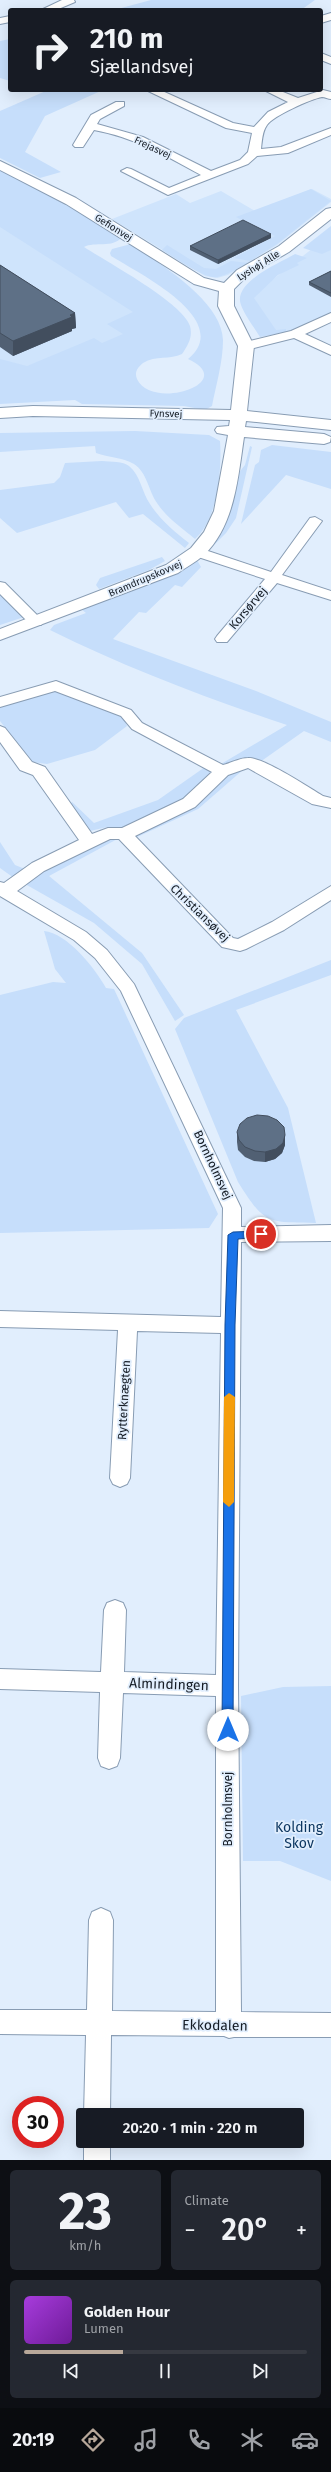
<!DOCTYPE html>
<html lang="en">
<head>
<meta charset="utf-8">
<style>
	:root { --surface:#171b24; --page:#242831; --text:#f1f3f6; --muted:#9ea1a6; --line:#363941; --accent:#b8a89a }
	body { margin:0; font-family:"Fira Sans",sans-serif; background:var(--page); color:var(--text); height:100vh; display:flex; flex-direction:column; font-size:15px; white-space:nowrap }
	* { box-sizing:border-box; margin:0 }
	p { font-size:13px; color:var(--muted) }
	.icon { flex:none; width:22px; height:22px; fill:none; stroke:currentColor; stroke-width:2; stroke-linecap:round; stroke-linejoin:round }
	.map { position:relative; height:2160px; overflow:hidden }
	.details { display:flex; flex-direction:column; gap:10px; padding:10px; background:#0d0f14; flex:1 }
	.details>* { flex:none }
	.banner { position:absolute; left:8px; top:8px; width:315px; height:84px; border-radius:4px; box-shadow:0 4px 16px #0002; background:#171b24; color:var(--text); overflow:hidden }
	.speed { position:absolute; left:12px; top:2096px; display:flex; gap:8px; font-size:20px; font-weight:700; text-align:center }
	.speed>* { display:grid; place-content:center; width:52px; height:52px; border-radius:50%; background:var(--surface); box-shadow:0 4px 16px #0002; line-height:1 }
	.speed .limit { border:6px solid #d22; background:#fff; color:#111 }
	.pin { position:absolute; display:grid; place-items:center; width:34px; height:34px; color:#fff; margin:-17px; border:2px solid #fff; border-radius:50%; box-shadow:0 1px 4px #0007 }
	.me { position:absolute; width:44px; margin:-22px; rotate:0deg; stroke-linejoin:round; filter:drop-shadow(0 0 3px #0008) }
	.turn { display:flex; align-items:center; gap:14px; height:84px; padding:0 16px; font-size:18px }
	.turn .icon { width:52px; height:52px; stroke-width:2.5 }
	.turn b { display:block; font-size:28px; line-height:34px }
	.big { font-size:30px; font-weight:600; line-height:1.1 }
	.details .card { flex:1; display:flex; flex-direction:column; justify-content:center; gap:6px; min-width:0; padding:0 14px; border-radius:6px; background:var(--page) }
	.details .dial { align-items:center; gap:0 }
	.dial b { font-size:52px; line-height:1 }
	.song { display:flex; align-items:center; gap:12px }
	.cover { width:48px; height:48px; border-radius:6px; background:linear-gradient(135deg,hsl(280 70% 55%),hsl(280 70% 35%)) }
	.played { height:4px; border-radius:2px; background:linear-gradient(90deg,var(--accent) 35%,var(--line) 35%) }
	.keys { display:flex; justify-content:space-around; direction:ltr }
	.heat { display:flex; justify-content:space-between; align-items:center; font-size:22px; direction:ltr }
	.details .tiles { flex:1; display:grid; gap:10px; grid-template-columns:1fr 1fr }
	.card:last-child { grid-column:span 2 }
	.trip { position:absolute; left:76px; top:2108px; width:228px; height:40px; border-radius:4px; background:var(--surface); box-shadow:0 4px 16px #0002; font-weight:600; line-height:40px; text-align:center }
	.dock { display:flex; height:64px; justify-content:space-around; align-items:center; background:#090b0e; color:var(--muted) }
	.dock .icon { width:28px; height:28px }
	.dock .on { color:var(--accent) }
	.dock b { font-size:18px; color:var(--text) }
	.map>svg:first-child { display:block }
</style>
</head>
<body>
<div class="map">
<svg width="331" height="2160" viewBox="0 0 331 2160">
	<rect width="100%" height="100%" fill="#e1eefd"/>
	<g fill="#cfe4fc">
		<path d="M312 189 331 199V202L277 245 228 275 217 278 205 276 112 219 176 194 190 203 221 191 255 211Z"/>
		<path d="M0 217 159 327 0 374Z"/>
		<path d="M331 234V313L297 330 271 335 248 299Z"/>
	</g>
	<g fill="#c6defb">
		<path d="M151 0H315L301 10H114Z"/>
		<path d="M10 39V81L0 78V41Z"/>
		<path d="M48 90H103L45 116 25 152 61 172 40 178 0 158V111Z"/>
		<path d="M0 170 38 189 122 237C112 249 95 241 84 247 107 262 183 303 190 326 193 337 188 345 182 354 170 360 156 355 143 363 138 367 134 372 137 379 151 411 240 383 188 359 235 320 138 273 111 256L110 253 112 249 131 244C160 264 222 301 223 340 223 362 216 385 212 406L205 410 184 406 82 404 75 400 0 404V359L27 366 94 338 102 343 123 334 107 324 133 312 0 227Z"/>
		<path d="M311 189 331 201 277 244 250 261 234 258 275 236 236 217Z"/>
		<path d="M331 226V250L322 254 303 248Z"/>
		<path d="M167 245 204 268 216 269 231 261 248 263C238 268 228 275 217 277 204 279 174 257 162 250Z"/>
		<path d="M295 254 307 258 297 263 299 265 278 275 254 298 276 330 286 329V332L260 337C254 327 245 316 241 305 232 282 280 263 295 254Z"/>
		<path d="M135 431 209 435 220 441C222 469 218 519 195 539 182 528 166 517 157 503 149 492 147 472 134 464 122 457 109 458 96 453L95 446 0 452V433Z"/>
		<path d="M272 445 331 452V489L286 475 241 524 255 465 259 462 261 450Z"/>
		<path d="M250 446 252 447 236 518 226 533 210 549 237 475 245 465Z"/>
		<path d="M102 461C111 462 123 461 129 466 141 476 142 493 150 504 160 520 175 532 189 543L185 548 143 514 129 518 116 502 17 533 0 518V490L54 483 60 477 65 463Z"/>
		<path d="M162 557 165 561 149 570 99 589 96 585 100 578Z"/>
		<path d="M197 560 201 567 182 587 175 585 146 613 139 612 113 639 256 691 331 722V742L304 731 260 762 221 764 287 725C206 698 127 668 50 630L54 625 86 613 81 609Z"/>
		<path d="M0 591 27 616 0 625Z"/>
		<path d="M54 690 118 714 125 721 127 726 95 750 47 764 32 762 0 721V706Z"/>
		<path d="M205 767 211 772 185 798 119 829 107 827 86 832 69 806 72 802 94 823 158 800Z"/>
		<path d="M244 769 198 809 135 838 136 832 220 776Z"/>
		<path d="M108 837H121L49 876 142 953 184 1015 175 1021 142 964 94 923 25 884 46 868Z"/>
		<path d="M0 842 15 865 25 869 14 878 0 868Z"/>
		<path d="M44 931C67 933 95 968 106 988L114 989 218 1214 209 1228 0 1233V995L53 982 66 983 55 969Z"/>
		<path d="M331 960V975L236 1010 288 1108 316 1223C267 1222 265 1225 238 1182L175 1029 184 1018Z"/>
		<path d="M331 1686V1881L280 1861H243L241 1696 283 1687Z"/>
	</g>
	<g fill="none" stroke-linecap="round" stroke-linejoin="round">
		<g stroke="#889cb3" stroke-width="2">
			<g id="street">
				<path d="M62 0H74L75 2 56 10H41Z"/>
				<path d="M331 13V20L321 23V16Z"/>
				<path d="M10 16V22L0 24V18Z"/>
				<path d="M321 53 331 57V64L321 60Z"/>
				<path d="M146 90H160L233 123 254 127 268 112 288 102 264 90H278L298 98 323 90 331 92V99C328 99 325 97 322 97 311 99 273 116 267 125 262 132 262 141 261 149L281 147 331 128V135L288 153 257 156 248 164 168 195 121 171 127 168 131 169 169 188 201 175C167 156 133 137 94 130L83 147H75L73 145 91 115 116 102H124V106L100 119 97 124 143 137 211 171 240 160 248 152 252 133 226 128Z"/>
				<path d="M331 313V322L305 334 331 346V355L294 338 246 350 240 346 242 343 291 331Z"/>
				<path d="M315 517 322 521 282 575 331 591V600L277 583 227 642H217L215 639 217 636 265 579 192 555 190 552 192 549H202L271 572 310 518Z"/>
				<path d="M0 582 5 583 41 619 43 622 41 625H31L0 594Z"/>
				<path d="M56 681 131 710 142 723 223 765C231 763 240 758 248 758 263 757 308 787 323 796L331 798V808L312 804 248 768 228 775 195 807 135 836 233 938 238 939 272 922 331 886V900L284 930 246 949 240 951 222 947 119 839H110L44 871 17 891 86 932 107 950 134 984 241 1208V1227L331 1225V1241L241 1242 238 1686 241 2012 331 2013V2037H234L229 2038 224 2036 111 2035 110 2115H84L86 2035 0 2034V2010H87L89 1920 92 1912 101 1908 110 1912 113 1920 112 2011 216 2012V1696L123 1693 120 1758 117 1766 109 1769 101 1766 98 1758 100 1692 0 1689V1669L101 1672 104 1610 107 1603 115 1600 123 1603 126 1610 124 1672 216 1675 221 1333 137 1331 130 1478 127 1484 120 1487 113 1484 110 1478 118 1330 0 1327V1311L221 1317 223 1208 121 991 95 958 74 940 0 896V882L4 883 32 863 79 840 33 775 20 770 0 742V726L5 728 32 762 45 767 92 834 108 828H122L183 799 212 772 132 729 121 716 55 691 0 707V697Z"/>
				<rect x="84" y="2141" width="26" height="19"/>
			</g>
		</g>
		<g stroke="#889cb3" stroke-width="2">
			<path id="secondary" d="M0 161 76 198 204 278 224 283 237 270 279 246 326 209 331 208V219L289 252 247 276 234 289V306L254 346 247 411 331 420V430L246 421 245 427 324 434 331 437 330 442 324 444 244 437C238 477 235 525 204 555 196 562 186 567 178 573L0 640V629L166 565 191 548 204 532 214 511 228 435 217 433 215 430 217 427 229 426 230 420 33 416 0 418V408L33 406 231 410 238 346 218 306 219 291 194 284 66 204 0 170Z"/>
		</g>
		<use href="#street" fill="#fff" fill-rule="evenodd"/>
		<use href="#secondary" fill="#fff" fill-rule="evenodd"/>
	</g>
	<g fill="#516073">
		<path d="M271 234V238L218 264 190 250V246Z"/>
		<path d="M0 265 75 313 76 328 72 329V331L13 356 0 347Z"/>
		<path d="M331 271V297L309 285V282Z"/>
		<path d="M237 1132 285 1145 282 1153 275 1159 265 1162 254 1161 245 1157 238 1150 237 1142Z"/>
	</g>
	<g fill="#424e5e">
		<path d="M271 234V238L218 264V260Z"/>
		<path d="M75 313 76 328 72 329V331L13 356V341Z"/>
		<path d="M285 1135V1145L282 1153 275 1159 265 1162V1152Z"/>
	</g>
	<g fill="#5e7086" stroke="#424e5e">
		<path d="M243 220 271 234 218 260 190 246Z"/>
		<path d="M0 265 75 313 70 315 72 317 13 341 0 333Z"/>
		<path d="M331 271V293L309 282Z"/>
		<path d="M257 1115 268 1116 277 1120 284 1127 285 1135 283 1143 276 1149 265 1152 255 1151 245 1147 239 1140 237 1132 240 1124 247 1118Z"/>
	</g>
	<path fill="#1a73e8" stroke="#114b97" d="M261 1231 264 1232V1237L238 1239 235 1325 233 1730 228 1735 222 1730 225 1325 228 1235 233 1232Z"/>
	<path fill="#f59e0b" d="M229 1393 235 1397 234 1502 229 1507 223 1502 224 1397Z"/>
	<g text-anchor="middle" stroke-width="3.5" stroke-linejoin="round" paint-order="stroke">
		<g font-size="10" fill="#151c25" stroke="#e1eefd">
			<text transform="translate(153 147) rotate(25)" y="4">Frejasvej</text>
			<text transform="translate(114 227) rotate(32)" y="4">Gefionvej</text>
			<text transform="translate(258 265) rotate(-32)" y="4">Lyshøj Alle</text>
			<text transform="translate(166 413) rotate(2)" y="4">Fynsvej</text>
			<text transform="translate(145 578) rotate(-23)" y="4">Bramdrupskovvej</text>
		</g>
		<g font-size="12" fill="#151c25" stroke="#e1eefd">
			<text transform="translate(248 608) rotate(-50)" y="4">Korsørvej</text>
			<text transform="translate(200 913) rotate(44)" y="4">Christiansøvej</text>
			<text transform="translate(213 1165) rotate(65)" y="4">Bornholmsvej</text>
			<text transform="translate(124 1400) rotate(-87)" y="4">Rytterknægten</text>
			<text transform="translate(228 1809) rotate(-90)" y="4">Bornholmsvej</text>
		</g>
		<g font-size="14" fill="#151c25" stroke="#e1eefd">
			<text transform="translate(169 1684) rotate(2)" y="5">Almindingen</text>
			<text transform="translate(215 2025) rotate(1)" y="5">Ekkodalen</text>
		</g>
		<g font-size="14" fill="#0b355f" stroke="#e1eefd">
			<text x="299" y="1832">Kolding<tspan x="299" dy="16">Skov</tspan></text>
		</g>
	</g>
</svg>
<div class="speed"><div class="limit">30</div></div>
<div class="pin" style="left:261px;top:1234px;background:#d93025"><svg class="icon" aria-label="arrive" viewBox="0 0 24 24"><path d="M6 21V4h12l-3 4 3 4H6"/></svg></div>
<svg class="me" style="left:228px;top:1730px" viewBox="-20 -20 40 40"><circle r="19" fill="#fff"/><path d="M0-13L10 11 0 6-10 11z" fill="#1a73e8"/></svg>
<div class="trip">20:20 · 1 min · 220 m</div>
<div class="banner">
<div class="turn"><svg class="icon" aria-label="right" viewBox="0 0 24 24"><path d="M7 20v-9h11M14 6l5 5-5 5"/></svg><div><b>210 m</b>Sjællandsvej</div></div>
</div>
</div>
<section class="details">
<div class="tiles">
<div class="card dial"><b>23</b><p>km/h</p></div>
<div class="card"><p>Climate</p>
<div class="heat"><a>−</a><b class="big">20°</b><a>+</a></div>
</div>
<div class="card">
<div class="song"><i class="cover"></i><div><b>Golden Hour</b><p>Lumen</p></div></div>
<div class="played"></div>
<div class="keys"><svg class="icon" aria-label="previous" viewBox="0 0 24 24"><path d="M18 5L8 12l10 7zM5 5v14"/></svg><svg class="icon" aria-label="pause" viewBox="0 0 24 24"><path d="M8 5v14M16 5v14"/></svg><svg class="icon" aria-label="next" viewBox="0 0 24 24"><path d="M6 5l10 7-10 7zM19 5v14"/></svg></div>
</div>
</div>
</section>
<nav class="dock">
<b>20:19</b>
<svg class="icon on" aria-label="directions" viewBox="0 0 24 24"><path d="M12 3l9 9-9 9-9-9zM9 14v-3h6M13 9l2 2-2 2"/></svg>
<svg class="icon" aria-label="music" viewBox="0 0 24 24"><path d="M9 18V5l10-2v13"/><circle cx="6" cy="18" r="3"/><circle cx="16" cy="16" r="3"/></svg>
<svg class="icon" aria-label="phone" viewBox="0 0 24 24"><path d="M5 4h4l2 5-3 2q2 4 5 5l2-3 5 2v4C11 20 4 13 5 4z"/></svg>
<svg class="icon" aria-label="climate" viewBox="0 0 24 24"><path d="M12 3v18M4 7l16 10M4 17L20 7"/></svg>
<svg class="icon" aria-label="car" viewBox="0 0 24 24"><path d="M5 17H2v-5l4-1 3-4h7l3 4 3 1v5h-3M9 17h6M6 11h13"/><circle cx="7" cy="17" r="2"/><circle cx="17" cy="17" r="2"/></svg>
</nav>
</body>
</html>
